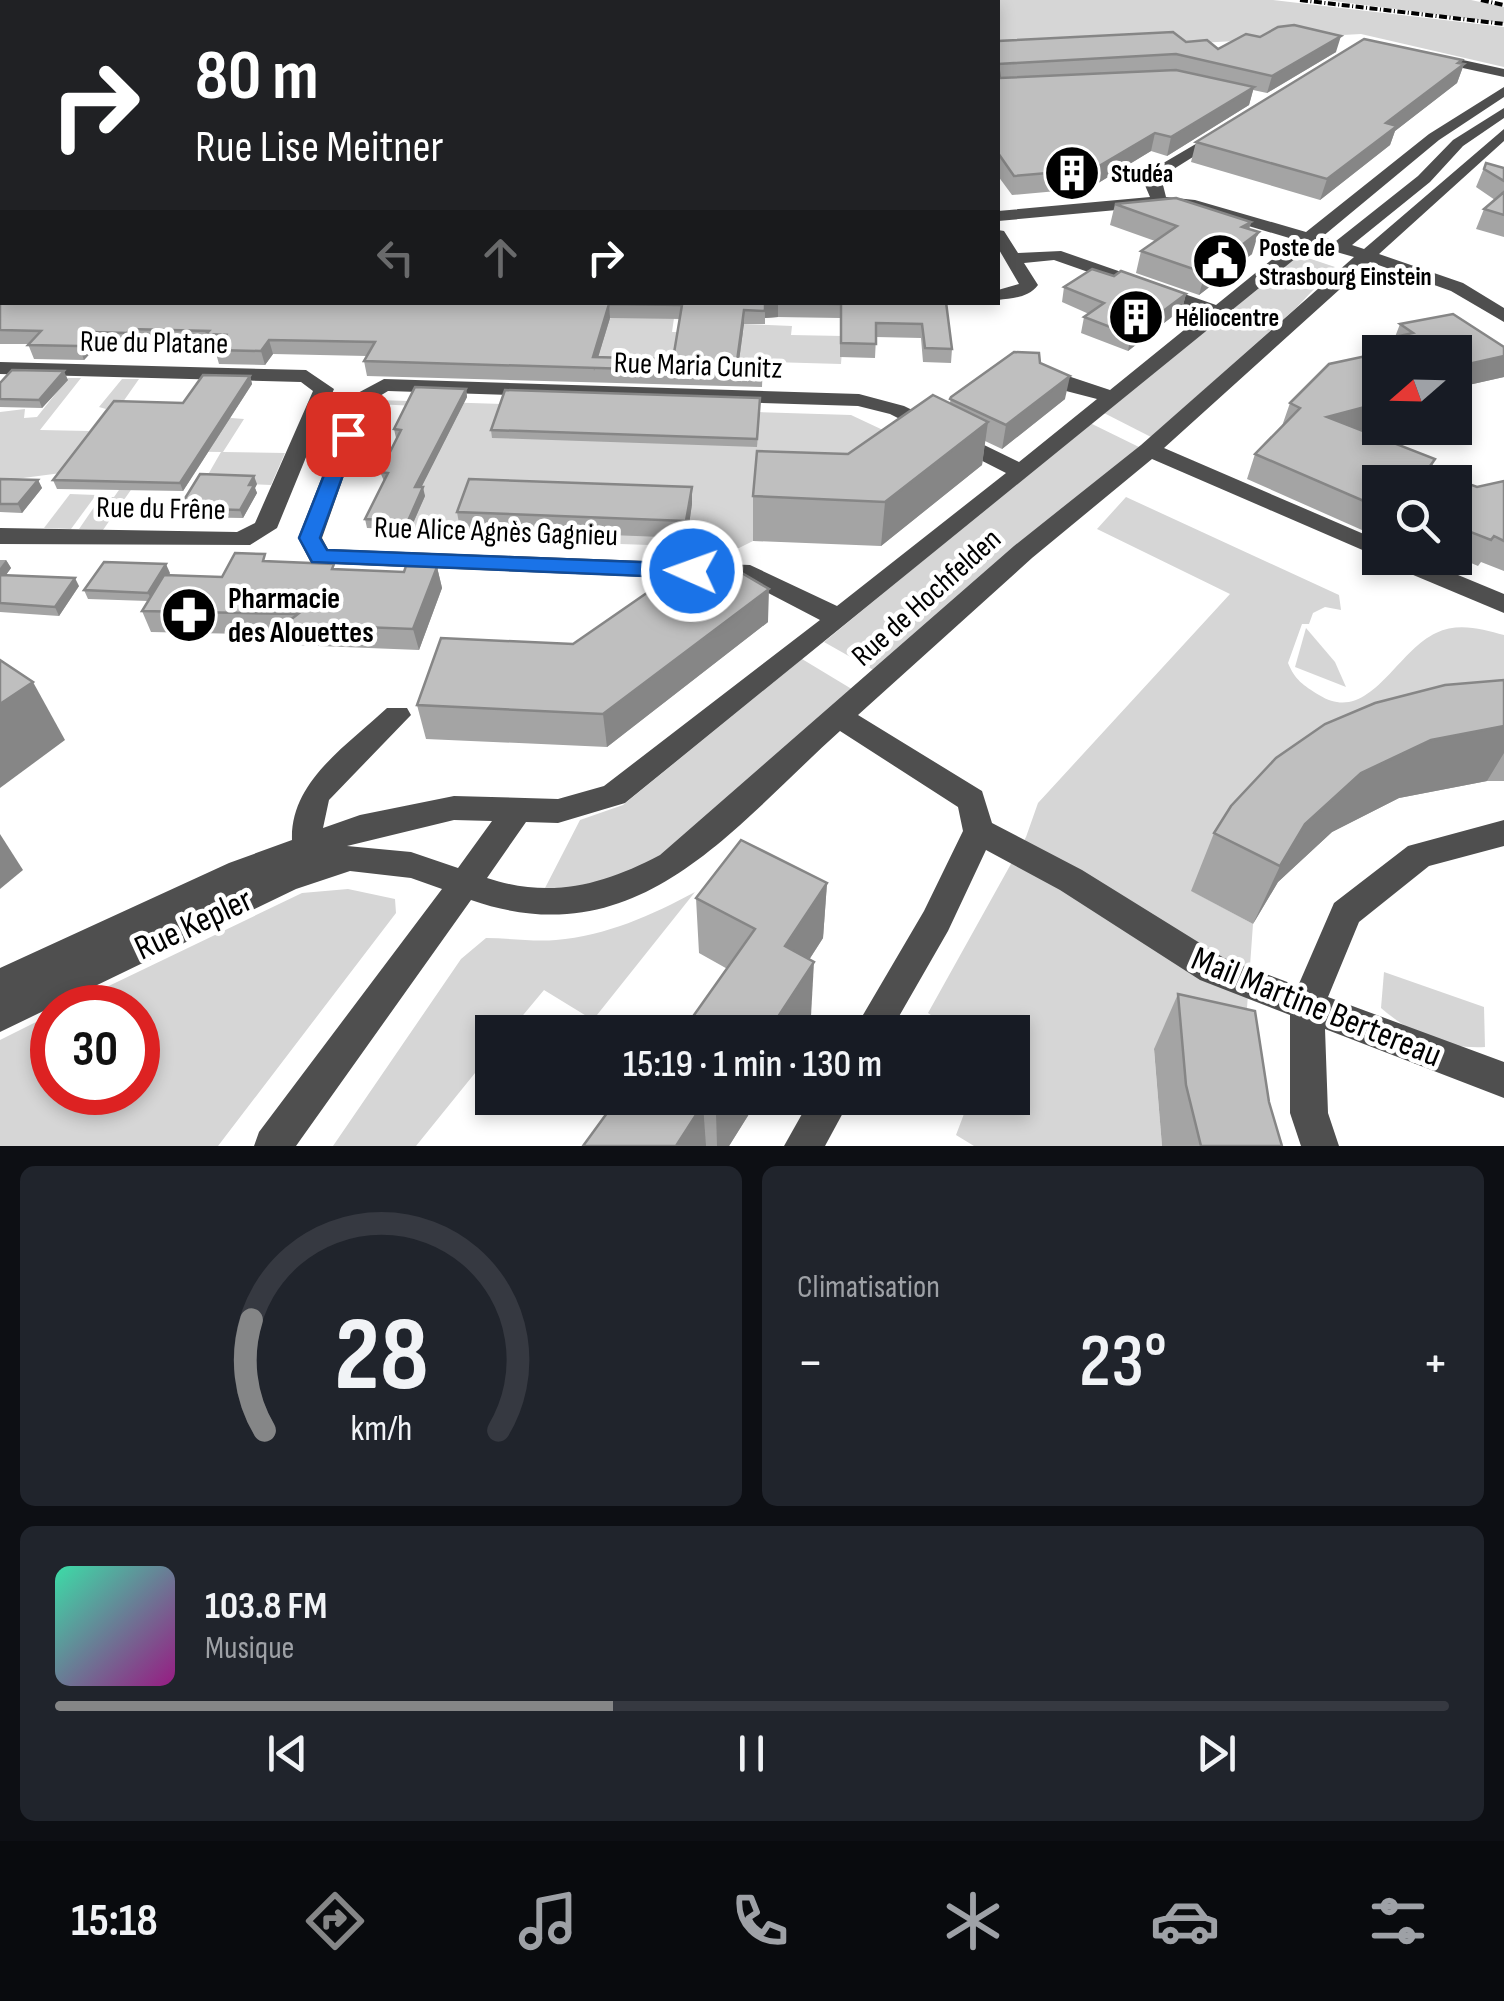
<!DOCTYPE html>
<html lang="fr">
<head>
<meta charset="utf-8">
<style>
	:root { --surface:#171b24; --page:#20242c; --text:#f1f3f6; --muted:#9ea1a6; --line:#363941; --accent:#858687 }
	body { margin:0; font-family:"Sofia Sans Condensed",sans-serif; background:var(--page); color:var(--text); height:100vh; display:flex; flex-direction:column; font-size:38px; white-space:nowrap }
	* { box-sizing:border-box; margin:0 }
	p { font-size:32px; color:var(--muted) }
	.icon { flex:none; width:55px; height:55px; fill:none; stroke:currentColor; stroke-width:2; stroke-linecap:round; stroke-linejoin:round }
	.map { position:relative; height:1146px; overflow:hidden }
	.sheet { display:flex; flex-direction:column; gap:20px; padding:20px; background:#0d0f14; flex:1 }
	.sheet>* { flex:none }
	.top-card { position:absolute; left:0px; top:0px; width:1000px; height:305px; box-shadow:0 5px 15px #0003; background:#202124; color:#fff; overflow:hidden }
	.needle { width:65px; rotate:250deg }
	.tools { position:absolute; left:1362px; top:335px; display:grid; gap:20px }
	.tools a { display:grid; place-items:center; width:110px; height:110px; border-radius:0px; background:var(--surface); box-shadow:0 5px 15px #0003; font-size:50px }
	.speed { position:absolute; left:30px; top:985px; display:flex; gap:20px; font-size:50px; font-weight:700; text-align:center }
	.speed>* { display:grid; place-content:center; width:130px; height:130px; border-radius:50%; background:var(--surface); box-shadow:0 5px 15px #0003; line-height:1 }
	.speed .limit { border:15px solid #d22; background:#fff; color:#111 }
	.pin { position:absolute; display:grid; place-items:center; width:85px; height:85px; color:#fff; margin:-42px; border-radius:20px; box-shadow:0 5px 15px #0006 }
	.me { position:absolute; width:110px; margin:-55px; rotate:272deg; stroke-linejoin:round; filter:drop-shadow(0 0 8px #0008) }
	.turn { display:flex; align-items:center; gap:35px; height:210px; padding:0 30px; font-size:45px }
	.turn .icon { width:130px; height:130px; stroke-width:2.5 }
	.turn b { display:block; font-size:70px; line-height:85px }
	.lanes { display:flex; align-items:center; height:95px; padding:0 30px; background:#0003; justify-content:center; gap:50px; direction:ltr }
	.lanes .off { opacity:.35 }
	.big { font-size:75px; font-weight:600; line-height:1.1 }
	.sheet .tile { flex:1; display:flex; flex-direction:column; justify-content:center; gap:15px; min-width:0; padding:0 35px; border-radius:15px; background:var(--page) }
	.sheet .dial { align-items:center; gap:0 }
	.dial svg { height:260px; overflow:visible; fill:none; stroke:var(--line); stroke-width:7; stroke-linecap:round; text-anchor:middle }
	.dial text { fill:var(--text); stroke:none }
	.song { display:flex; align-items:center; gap:30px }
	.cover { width:120px; height:120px; border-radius:15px; background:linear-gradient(135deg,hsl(160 70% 55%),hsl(310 70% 35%)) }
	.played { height:10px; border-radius:5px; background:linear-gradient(90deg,var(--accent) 40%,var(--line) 40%) }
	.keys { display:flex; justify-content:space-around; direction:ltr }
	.heat { display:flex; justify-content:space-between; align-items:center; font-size:55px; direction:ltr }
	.sheet .tiles { flex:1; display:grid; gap:20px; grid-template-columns:1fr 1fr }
	.tile:last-child { grid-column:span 2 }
	.trip { position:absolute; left:475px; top:1015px; width:555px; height:100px; border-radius:0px; background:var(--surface); box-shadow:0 5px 15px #0003; font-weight:600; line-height:100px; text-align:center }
	.tab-bar { display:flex; height:160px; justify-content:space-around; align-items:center; background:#090b0e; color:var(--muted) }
	.tab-bar .icon { width:70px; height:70px }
	.tab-bar .selected { color:var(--accent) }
	.tab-bar b { font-size:45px; color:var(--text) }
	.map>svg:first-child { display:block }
</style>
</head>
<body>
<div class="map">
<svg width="1504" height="1146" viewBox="0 0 1504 1146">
	<rect width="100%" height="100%" fill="#fff"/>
	<g fill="#d6d6d6">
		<path d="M899 0H1273L1504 27V67L1361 34 998 54V2Z"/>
		<path d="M1325 0H1471L1504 7V23Z"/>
		<path d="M1296 254 1335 267 1297 307 1151 437 1102 412Z"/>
		<path d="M611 318H674L672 332 743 333 744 324 792 326 791 335 843 336 841 364 490 354Z"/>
		<path d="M68 378H81L40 430 89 431 106 409 99 407 122 379H139L118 409 244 419 223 452 285 453 271 485 218 483 198 492 221 452 158 451 103 530 79 529 101 497H114L138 463 0 481V412L25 409 24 418 37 417Z"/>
		<path d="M377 400 851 415 917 446 757 495 753 541 739 548 386 536 438 407 375 404Z"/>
		<path d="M1090 423 1139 447 877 672 824 642Z"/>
		<path d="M70 494 96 495 71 529 44 528Z"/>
		<path d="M1126 497 1339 595 1341 610 1325 607 1313 613 1309 624H1302L1288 663C1295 680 1303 685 1319 695 1369 726 1395 652 1436 633 1458 622 1482 629 1504 635V737L1192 891 1253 924 1247 1008 1237 1064 1154 1050 1162 1146H974L956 1135 970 1098H1012V1032H955L928 1013 1026 837 1038 803 1230 594 1097 529Z"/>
		<path d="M1306 628 1335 662 1346 687 1295 667Z"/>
		<path d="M802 659 855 691 664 858C629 877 585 889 545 888L580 820 623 805Z"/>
		<path d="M348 889 395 899 396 913 218 1146H0V1040L52 1014V1092H138V1008L65 1007 302 893Z"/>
		<path d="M695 892 593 1020 544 990 509 1032H492V1052L416 1146H333L461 959 486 938C509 938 533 942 556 940 606 936 652 915 695 892Z"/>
		<path d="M1384 972 1484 1007 1485 1047C1444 1049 1413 1035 1381 1008Z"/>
	</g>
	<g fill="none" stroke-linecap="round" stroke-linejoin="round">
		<g stroke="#dbdbdb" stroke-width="35">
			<g id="highway">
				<path d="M15 2 27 0"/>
				<path d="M63 2 75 0"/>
			</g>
		</g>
		<g fill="#4f4f4f" fill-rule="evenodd">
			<path d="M881 0H893L894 2H883Z"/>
			<path d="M1431 53 1504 69V77L1426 60Z"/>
			<path d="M1504 87V97L1439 140 1322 237 1336 241 1418 176 1453 140 1504 108V118L1463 146 1430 182 1352 245 1364 249 1504 129V141L1379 254 1463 283 1504 308V322L1451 291 1370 262 1164 448 1380 541 1381 558 1152 459 1032 558 858 715 982 791 992 823 1082 870 1224 958 1298 986 1334 903 1408 846 1504 820V846L1429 866 1359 922 1328 997 1504 1062V1098L1325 1029 1328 1113 1339 1146H1301L1290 1113V1015L1200 980 1060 890 986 850 948 931 890 1032H853L924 911 963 831 958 807 840 731C729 831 637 958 471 900L296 1146H254L259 1132 442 889 411 878 350 871 296 889 0 1032V968L229 863 292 840C290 781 349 744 387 708H407L411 715 329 800 323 828 360 815 454 796 558 799 604 786 820 620 745 581 311 563 298 538 354 395 384 379 859 394 904 406 1019 462 1097 399 1039 384V376H1068L1110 390 1205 313 1054 260 1024 263 1038 285C1028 298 1013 298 998 300V290L1019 284 998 248V230L1004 231 1018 253 1061 251 1216 305 1296 240 1188 208 1160 206 998 221V211L1150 197 1144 183 1148 172 1223 128 1228 129V135L1161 177 1166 197 1195 200 1306 232 1429 134ZM1312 245 1354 257 1141 445 1014 546 660 855C603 885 551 899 487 878L526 822 558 823 625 803ZM388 391 858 406 890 414 1006 473 837 606 750 565 328 549 322 538 370 402ZM454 820 492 821 458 868 411 852 347 846Z"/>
			<rect x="0" y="90" width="2" height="8"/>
			<rect x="0" y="211" width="2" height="10"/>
			<path d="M0 362 306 370 334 389 277 528 250 545 0 544V528L237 532 255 523 313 391 301 382 0 374Z"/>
			<path d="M1384 558H1417L1504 594V613L1387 564Z"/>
			<path d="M811 1098H851L825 1146H784Z"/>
		</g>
		<use href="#highway" stroke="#000" stroke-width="30"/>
		<g stroke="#000" stroke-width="4" stroke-dasharray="8 2.5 1 2.5" stroke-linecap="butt">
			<path d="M1300 0 1504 24"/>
			<path d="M1481 0 1504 5"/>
			<path d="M131 2 142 0"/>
			<path d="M162 2 172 0"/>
			<path d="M192 2 202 0"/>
			<path d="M333 2 348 0"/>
			<path d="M392 2 406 0"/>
			<path d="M510 2 529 0"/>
			<path d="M550 2 574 0"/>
		</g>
	</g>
	<g fill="#a4a4a4" fill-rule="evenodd">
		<path d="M1260 37 1336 52 1267 93 1253 90 1249 105 1167 156 1151 151 1090 188 1012 195 998 176V41L1186 42 1218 49Z"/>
		<path d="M1461 64H1464L1457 83 1395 131 1390 145 1320 200 1191 162 1196 142Z"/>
		<path d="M1486 163 1504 168V237L1476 229 1484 209 1495 200 1476 187Z"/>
		<path d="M1115 204 1251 222 1249 230 1252 254 1199 295 1136 273 1141 251 1155 241 1110 225Z"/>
		<path d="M0 230 946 302 952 349 951 363 923 362 921 338 876 337 875 358 840 357V318L778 317 765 318V324H744L739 361 763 362 762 387 367 376 364 361 367 356 273 354 265 365 219 364 215 350 216 348H211L210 345 136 343 132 347 97 346 84 360 34 359 28 344H0ZM610 318 680 319 673 359 598 357Z"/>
		<path d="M1114 276 1186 294 1182 309 1128 351 1081 333 1084 317 1089 314 1062 302 1064 287Z"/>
		<path d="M1400 324 1504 377 1455 388V352H1380V425L1361 430 1435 459 1430 470 1477 487 1504 481V571L1481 562 1478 566 1455 556V482H1380V538L1247 479 1255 454 1282 426 1290 403 1367 356 1372 342 1395 337Z"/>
		<path d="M1040 363 1065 399 1002 449 985 441 982 465 881 546 753 541V496L848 454 950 403 951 397Z"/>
		<path d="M250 376 252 384 183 491 57 489 53 480 183 403Z"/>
		<path d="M68 380 42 408 0 407V383Z"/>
		<path d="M466 389 467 397 421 487 425 496 410 530 367 528 365 519 384 481 380 472 397 438H396L394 429Z"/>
		<path d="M760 407 757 447 492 438 491 430Z"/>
		<path d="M0 479 38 480 42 488 22 513 0 512Z"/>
		<path d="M257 484 255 488 257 493 243 518 183 517 179 508Z"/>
		<path d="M692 504 687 538 460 529 457 512Z"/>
		<path d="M0 560H6L11 568 6 575 79 586 59 616 0 612Z"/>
		<path d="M268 561 335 569 404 572 437 567 442 588 419 650 293 645 289 635 151 632 142 611 148 601 88 599 84 590 170 573 168 576 222 577Z"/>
		<path d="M768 622 607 747 426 739 417 705 573 644Z"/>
		<path d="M1504 680V781H1487L1399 798 1332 832 1278 882 1253 924 1191 891 1214 833Z"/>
		<path d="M827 883 823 938 809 960 811 1016 699 953 696 898Z"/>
		<path d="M1178 994 1269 1102 1282 1146H1162L1154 1049Z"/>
		<path d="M618 1098H759L729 1146H583Z"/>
	</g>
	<g fill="#868686">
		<path d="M1341 36 1336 52 1267 93 1272 76Z"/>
		<path d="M1462 60 1459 68 1464 64 1457 83 1395 131 1390 145 1320 200 1327 179 1386 123Z"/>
		<path d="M1254 87 1249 105 1167 156 1171 137Z"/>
		<path d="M1155 133 1151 151 1090 188 1094 169Z"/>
		<path d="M1251 222 1245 242 1259 232 1252 254 1199 295 1205 273 1242 227Z"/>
		<path d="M1186 294 1182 309 1128 351 1131 335Z"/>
		<path d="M778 303V317L765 318V304Z"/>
		<path d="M609 304 610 318 594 371 593 357Z"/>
		<path d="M744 310V324L737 375V361Z"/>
		<path d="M130 329 136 343 132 347 127 333Z"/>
		<path d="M92 332 97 346 84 360 79 346Z"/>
		<path d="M269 340 273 354 265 365 261 351Z"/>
		<path d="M1504 356V377L1455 388V367Z"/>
		<path d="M64 371 68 380 42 408 39 400Z"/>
		<path d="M250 376 252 384 183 491 180 483Z"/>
		<path d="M1070 376 1065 399 1002 449 1006 425Z"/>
		<path d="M466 389 467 397 417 496 415 487Z"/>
		<path d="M1380 389V425L1318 441 1327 417Z"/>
		<path d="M988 422 982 465 881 546 885 502Z"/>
		<path d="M254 476 257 484 255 488 257 493 243 518 240 510 249 485Z"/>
		<path d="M38 480 42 488 22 513 18 504Z"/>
		<path d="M423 487 425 496 410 530 408 521Z"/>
		<path d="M692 487V504L687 538 686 521Z"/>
		<path d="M6 560 11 568 0 583V568Z"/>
		<path d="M166 564 170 573 152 601 148 593Z"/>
		<path d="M437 567 442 588 419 650 413 629Z"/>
		<path d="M75 578 79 586 59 616 55 607Z"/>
		<path d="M769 589 768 622 607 747 603 714Z"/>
		<path d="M33 682 65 740 0 788V704Z"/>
		<path d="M1504 726V753L1487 781 1399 798 1332 832 1278 882 1253 924 1280 866 1305 824 1361 773 1431 740Z"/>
		<path d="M0 834 23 870 0 889Z"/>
		<path d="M827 883 823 938 783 1000 785 946Z"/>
		<path d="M814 962 811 1016 800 1032H768Z"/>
		<path d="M726 1098H759L729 1146H717L716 1113Z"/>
		<path d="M703 1104 706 1146H676Z"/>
	</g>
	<g fill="#bfbfbf" stroke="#868686" stroke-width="2.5" fill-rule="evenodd">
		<rect x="658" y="0" width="82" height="2"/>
		<path d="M778 0H858L859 2H778Z"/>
		<path d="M1294 25 1341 36 1272 76 1176 54 998 64V41L1173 32 1186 42 1207 40 1218 49 1246 34 1260 37 1278 27Z"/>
		<path d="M1364 39 1462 60 1458 63 1464 64 1386 123 1397 126 1327 179 1196 142Z"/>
		<path d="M998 65 1000 78 1176 70 1254 87 1171 137 1155 133 1094 169 1014 176 998 153Z"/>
		<path d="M1486 163 1504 168V181L1484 169Z"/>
		<path d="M1504 192V215L1484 209Z"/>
		<path d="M1176 198 1251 222 1242 227 1259 232 1205 273 1141 251 1177 226 1115 204Z"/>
		<path d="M0 230H2V302H946L952 349 925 348 922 324 876 323V344L841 343V304L778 303 765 304V311L744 310 737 361 763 362 762 373 364 361 375 342 269 340 261 351 215 350 226 335 206 334 209 331 130 329 127 333 92 332 79 346 28 345 41 331 0 330ZM609 304 682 305 673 359 593 357Z"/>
		<path d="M1092 269 1114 276 1121 271 1186 294 1131 335 1084 317 1104 303 1064 287Z"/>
		<path d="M1453 314 1504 347V356L1455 367V352H1383H1386L1372 342 1413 333 1400 324Z"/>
		<path d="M1014 352 1039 353 1040 363 1070 376 1006 425 950 399 951 397Z"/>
		<path d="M1380 353V403L1327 417 1435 459 1428 469 1477 487 1504 481V541L1494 536 1491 540 1455 526V482H1380V508L1255 454 1300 408 1290 403 1329 364Z"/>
		<path d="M12 370 64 371 39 400 0 399V383Z"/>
		<path d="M203 375 250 376 180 483 53 480 114 401 183 403Z"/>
		<path d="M415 387 466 389 415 487H423L408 521 365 519 388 473 380 472 401 430 394 429Z"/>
		<path d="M505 390 760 398 757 439 491 430Z"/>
		<path d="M933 395 988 422 885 502 753 496 757 451 848 454Z"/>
		<path d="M200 474 254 476 249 485H254L240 510 179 508Z"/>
		<path d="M0 479 38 480 18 504H0Z"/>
		<path d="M469 479 692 487 686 521 457 512Z"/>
		<path d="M706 552 769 589 603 714 417 705 441 638 573 644Z"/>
		<path d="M235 553 265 554 263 561 334 564 332 569 404 572 406 566 437 567 413 629 285 624 298 614 142 611 164 575 222 577Z"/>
		<path d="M104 562 166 564 148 593 84 590Z"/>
		<path d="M0 575 75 578 55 607 0 603Z"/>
		<path d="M0 660 33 682 0 704Z"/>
		<path d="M1504 680V726L1431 740 1361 773 1305 824 1280 866 1214 833 1231 806 1276 758 1325 724 1375 703 1445 685Z"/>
		<path d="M741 840 827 883 785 946 814 962 768 1032H682L755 929 696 898Z"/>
		<path d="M1178 994 1255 1011 1269 1102 1282 1146H1201L1186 1085Z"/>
		<path d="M618 1098H726L716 1113 703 1104 676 1146H583Z"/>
	</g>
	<path fill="#1a73e8" stroke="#114b97" stroke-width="2.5" d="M342 430 358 434 320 538 327 550 692 564 703 571 692 578 312 562 299 538Z"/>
	<defs>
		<g id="building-disc" transform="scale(2.875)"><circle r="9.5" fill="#000" stroke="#fff"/><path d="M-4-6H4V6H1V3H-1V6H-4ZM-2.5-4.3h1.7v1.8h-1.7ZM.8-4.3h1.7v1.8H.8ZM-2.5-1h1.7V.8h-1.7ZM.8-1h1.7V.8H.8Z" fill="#fff"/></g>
		<g id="civic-disc" transform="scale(2.875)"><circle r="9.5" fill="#000" stroke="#fff"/><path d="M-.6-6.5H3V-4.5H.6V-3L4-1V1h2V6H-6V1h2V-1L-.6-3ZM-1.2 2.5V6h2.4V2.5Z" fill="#fff"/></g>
		<g id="pharmacy-disc" transform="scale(2.875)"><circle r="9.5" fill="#000" stroke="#fff"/><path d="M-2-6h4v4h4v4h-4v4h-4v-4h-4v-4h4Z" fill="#fff"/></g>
	</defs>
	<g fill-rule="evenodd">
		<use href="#building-disc" x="1072" y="173"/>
		<use href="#civic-disc" x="1220" y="261"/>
		<use href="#building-disc" x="1136" y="317"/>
		<use href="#pharmacy-disc" x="189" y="615"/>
	</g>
	<g text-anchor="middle" stroke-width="9" stroke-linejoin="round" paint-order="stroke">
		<g font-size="25" font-weight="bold" fill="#000" stroke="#fff" text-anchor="start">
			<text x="1111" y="182">Studéa</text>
			<text x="1259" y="256">Poste de<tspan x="1259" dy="29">Strasbourg Einstein</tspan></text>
			<text x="1175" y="326">Héliocentre</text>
		</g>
		<g font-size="30" fill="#000" stroke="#fff">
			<text transform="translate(154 342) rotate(1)" y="10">Rue du Platane</text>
			<text transform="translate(698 365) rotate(2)" y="10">Rue Maria Cunitz</text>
			<text transform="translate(161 508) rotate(1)" y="10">Rue du Frêne</text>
			<text transform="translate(496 531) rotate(2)" y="10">Rue Alice Agnès Gagnieu</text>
			<text transform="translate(926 597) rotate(-42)" y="10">Rue de Hochfelden</text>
		</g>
		<g font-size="30" font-weight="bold" fill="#000" stroke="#fff" text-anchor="start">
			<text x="228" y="608">Pharmacie<tspan x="228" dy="34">des Alouettes</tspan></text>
		</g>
		<g font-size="35" fill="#000" stroke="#fff">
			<text transform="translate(193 923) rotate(-25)" y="12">Rue Kepler</text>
			<text transform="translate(1317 1006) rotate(22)" y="12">Mail Martine Bertereau</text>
		</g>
	</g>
</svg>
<div class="tools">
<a><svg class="needle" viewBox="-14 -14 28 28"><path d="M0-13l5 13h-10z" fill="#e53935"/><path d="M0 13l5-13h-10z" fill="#9ea1a6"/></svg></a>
<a><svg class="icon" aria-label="search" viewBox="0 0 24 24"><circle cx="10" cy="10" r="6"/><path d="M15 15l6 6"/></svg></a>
</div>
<div class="speed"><div class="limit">30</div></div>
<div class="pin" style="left:348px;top:434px;background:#d93025"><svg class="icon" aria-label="arrive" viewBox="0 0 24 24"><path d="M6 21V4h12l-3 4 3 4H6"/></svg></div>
<svg class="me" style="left:692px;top:571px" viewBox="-20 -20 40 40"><circle r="17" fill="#1a73e8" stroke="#fff" stroke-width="3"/><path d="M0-11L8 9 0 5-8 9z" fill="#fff"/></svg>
<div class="trip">15:19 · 1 min · 130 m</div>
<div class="top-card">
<div class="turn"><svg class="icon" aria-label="right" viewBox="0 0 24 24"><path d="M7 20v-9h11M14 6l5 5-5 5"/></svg><div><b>80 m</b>Rue Lise Meitner</div></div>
<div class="lanes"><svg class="icon off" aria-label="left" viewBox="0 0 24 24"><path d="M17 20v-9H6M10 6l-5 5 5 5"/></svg><svg class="icon off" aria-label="ahead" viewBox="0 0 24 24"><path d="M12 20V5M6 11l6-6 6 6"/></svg><svg class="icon" aria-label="right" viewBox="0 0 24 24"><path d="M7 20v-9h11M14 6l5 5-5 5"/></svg></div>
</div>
</div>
<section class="sheet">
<div class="tiles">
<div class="tile dial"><svg viewBox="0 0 100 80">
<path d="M14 69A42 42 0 1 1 86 69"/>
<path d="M14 69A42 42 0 0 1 10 35" stroke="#858687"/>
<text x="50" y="56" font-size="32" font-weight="700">28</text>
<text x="50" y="72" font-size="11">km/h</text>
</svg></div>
<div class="tile"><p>Climatisation</p>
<div class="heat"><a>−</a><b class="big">23°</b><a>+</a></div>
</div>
<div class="tile">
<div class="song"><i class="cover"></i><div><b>103.8 FM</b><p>Musique</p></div></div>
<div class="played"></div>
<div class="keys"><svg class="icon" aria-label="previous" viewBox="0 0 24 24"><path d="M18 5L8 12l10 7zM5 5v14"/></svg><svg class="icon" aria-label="pause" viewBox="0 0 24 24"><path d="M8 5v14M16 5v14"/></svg><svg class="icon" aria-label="next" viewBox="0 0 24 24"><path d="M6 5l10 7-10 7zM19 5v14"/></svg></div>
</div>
</div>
</section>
<nav class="tab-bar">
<b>15:18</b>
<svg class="icon selected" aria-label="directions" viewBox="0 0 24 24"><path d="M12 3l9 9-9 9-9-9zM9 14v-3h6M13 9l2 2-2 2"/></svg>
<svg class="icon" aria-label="music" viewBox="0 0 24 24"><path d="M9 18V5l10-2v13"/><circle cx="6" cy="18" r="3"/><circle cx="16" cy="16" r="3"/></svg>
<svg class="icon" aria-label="phone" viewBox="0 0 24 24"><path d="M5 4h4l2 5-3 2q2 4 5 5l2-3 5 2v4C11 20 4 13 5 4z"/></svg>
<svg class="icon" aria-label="climate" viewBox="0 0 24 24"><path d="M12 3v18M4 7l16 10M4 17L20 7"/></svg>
<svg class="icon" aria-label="car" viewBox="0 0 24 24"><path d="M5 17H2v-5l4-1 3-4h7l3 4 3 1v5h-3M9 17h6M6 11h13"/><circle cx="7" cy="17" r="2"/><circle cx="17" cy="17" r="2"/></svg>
<svg class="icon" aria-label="filters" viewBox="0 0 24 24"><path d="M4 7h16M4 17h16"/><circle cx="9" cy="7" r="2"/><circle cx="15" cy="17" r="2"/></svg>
</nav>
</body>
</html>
